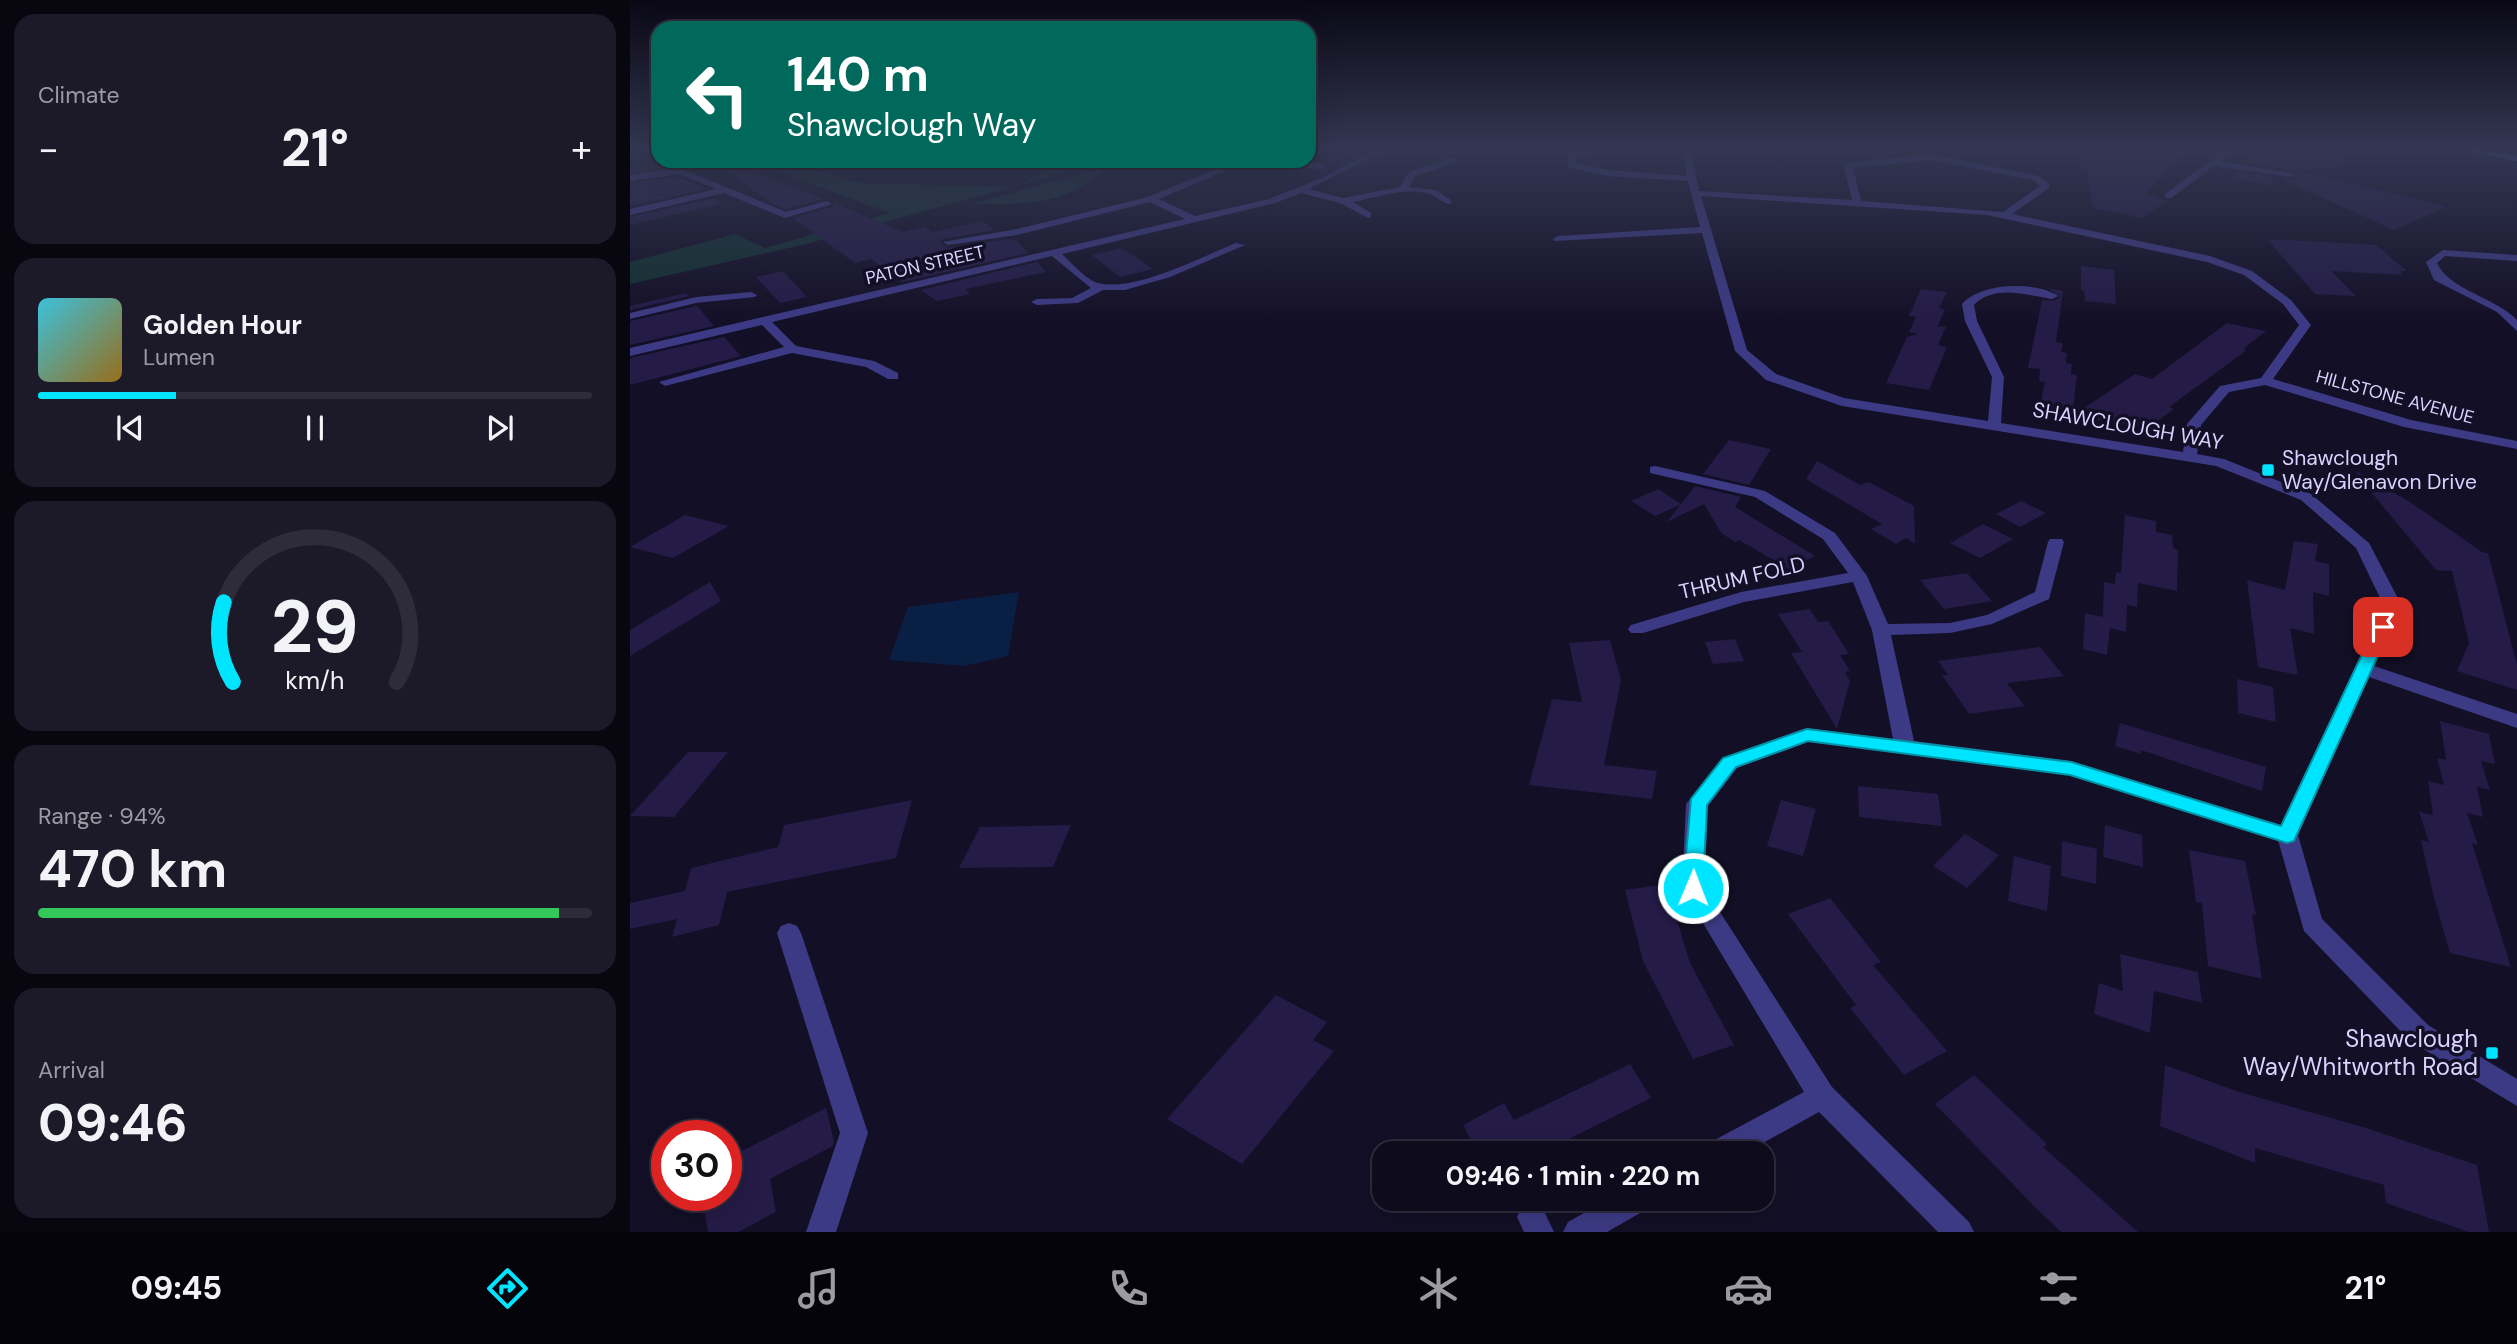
<!DOCTYPE html>
<html lang="en">
<head>
<meta charset="utf-8">
<style>
	:root { --surface:#0e0b1c; --page:#1c1929; --text:#f1f3f6; --muted:#9b9ba3; --line:#2e2b3b; --accent:#00e5ff }
	body { margin:0; font-family:"DM Sans",sans-serif; background:var(--page); color:var(--text); height:100vh; display:flex; flex-direction:column; font-size:26px; white-space:nowrap }
	* { box-sizing:border-box; margin:0 }
	p { font-size:23px; color:var(--muted) }
	.icon { flex:none; width:38px; height:38px; fill:none; stroke:currentColor; stroke-width:2; stroke-linecap:round; stroke-linejoin:round }
	.map { position:relative; flex:1; overflow:hidden }
	.side { display:flex; flex-direction:column; gap:14px; padding:14px; background:#08060f; width:630px }
	.side>* { flex:none }
	.top-card { position:absolute; left:21px; top:21px; width:665px; height:147px; border-radius:21px; box-shadow:0 7px 28px #0002,0 0 0 2px var(--line); background:#00695c; color:#fff; overflow:hidden }
	.speed { position:absolute; left:21px; top:1120px; display:flex; gap:14px; font-size:35px; font-weight:700; text-align:center }
	.speed>* { display:grid; place-content:center; width:91px; height:91px; border-radius:50%; background:var(--surface); box-shadow:0 7px 28px #0002,0 0 0 2px var(--line); line-height:1 }
	.speed .limit { border:10px solid #d22; background:#fff; color:#111 }
	.pin { position:absolute; display:grid; place-items:center; width:60px; height:60px; color:#fff; margin:-30px; border-radius:14px; box-shadow:0 4px 10px #0006 }
	.me { position:absolute; width:77px; margin:-38px; rotate:1deg; stroke-linejoin:round; filter:drop-shadow(0 0 5px #0008) }
	.turn { display:flex; align-items:center; gap:24px; height:147px; padding:0 21px; font-size:32px }
	.turn .icon { width:91px; height:91px; stroke-width:2.5 }
	.turn b { display:block; font-size:49px; line-height:60px }
	.big { font-size:52px; font-weight:700; line-height:1.1 }
	.side .tile { flex:1; display:flex; flex-direction:column; justify-content:center; gap:10px; min-width:0; padding:0 24px; border-radius:21px; background:var(--page) }
	.side .dial { align-items:center; gap:0 }
	.dial svg { height:182px; overflow:visible; fill:none; stroke:var(--line); stroke-width:7; stroke-linecap:round; text-anchor:middle }
	.dial text { fill:var(--text); stroke:none }
	.song { display:flex; align-items:center; gap:21px }
	.cover { width:84px; height:84px; border-radius:10px; background:linear-gradient(135deg,hsl(190 70% 55%),hsl(40 70% 35%)) }
	.played { height:7px; border-radius:4px; background:linear-gradient(90deg,var(--accent) 25%,var(--line) 25%) }
	.keys { display:flex; justify-content:space-around; direction:ltr }
	.heat { display:flex; justify-content:space-between; align-items:center; font-size:38px; direction:ltr }
	.charge { height:10px; border-radius:5px; background:linear-gradient(90deg,#34c759 94%,var(--line) 0) }
	.trip { position:absolute; left:742px; top:1141px; width:402px; height:70px; border-radius:21px; background:var(--surface); box-shadow:0 7px 28px #0002,0 0 0 2px var(--line); font-weight:700; line-height:70px; text-align:center }
	.menu { display:flex; height:112px; justify-content:space-around; align-items:center; background:#06040b; color:var(--muted) }
	.menu .icon { width:49px; height:49px }
	.menu .on { color:var(--accent) }
	.menu b { font-size:32px; color:var(--text) }
	main { display:flex; flex:1; min-height:0 }
	.map>svg:first-child { display:block }
</style>
</head>
<body>
<main>
<section class="side">
<div class="tile"><p>Climate</p>
<div class="heat"><a>−</a><b class="big">21°</b><a>+</a></div>
</div>
<div class="tile">
<div class="song"><i class="cover"></i><div><b>Golden Hour</b><p>Lumen</p></div></div>
<div class="played"></div>
<div class="keys"><svg class="icon" aria-label="previous" viewBox="0 0 24 24"><path d="M18 5L8 12l10 7zM5 5v14"/></svg><svg class="icon" aria-label="pause" viewBox="0 0 24 24"><path d="M8 5v14M16 5v14"/></svg><svg class="icon" aria-label="next" viewBox="0 0 24 24"><path d="M6 5l10 7-10 7zM19 5v14"/></svg></div>
</div>
<div class="tile dial"><svg viewBox="0 0 100 80">
<path d="M14 69A42 42 0 1 1 86 69"/>
<path d="M14 69A42 42 0 0 1 10 34" stroke="#00e5ff"/>
<text x="50" y="56" font-size="32" font-weight="700">29</text>
<text x="50" y="72" font-size="11">km/h</text>
</svg></div>
<div class="tile"><p>Range · 94%</p><b class="big">470 km</b><div class="charge"></div></div>
<div class="tile"><p>Arrival</p><b class="big">09:46</b></div>
</section>
<div class="map">
<svg width="1887" height="1232" viewBox="0 0 1887 1232">
	<rect width="100%" height="100%" fill="#130f26"/>
	<g fill="#12302f">
		<path d="M122 161H155L227 183 387 187 427 161H475L176 244 0 284V262L105 234 135 248 259 213Z"/>
		<path d="M474 168C436 207 392 204 341 204Z"/>
	</g>
	<path fill="#0a1f44" d="M389 592 378 656 334 666 259 660 278 607Z"/>
	<g fill="#241b47">
		<path d="M1453 149H1555L1517 193 1538 201 1512 218 1463 208Z"/>
		<path d="M1636 149H1712L1713 166 1666 170 1816 207 1764 230 1651 179H1663L1668 174 1665 171 1618 163Z"/>
		<path d="M38 161H47L53 166 0 172V169Z"/>
		<path d="M101 164 194 199 156 209 143 204 97 171Z"/>
		<path d="M1608 172 1643 177 1642 185 1601 178Z"/>
		<path d="M49 177 76 189 0 206V183Z"/>
		<path d="M85 198 91 204 0 225V217Z"/>
		<path d="M204 203 273 232 294 227 302 232 352 221 365 230 313 239 310 243 318 248 378 239 387 241 398 253 272 282 241 259 225 263 163 218 203 207Z"/>
		<path d="M1637 239 1746 245 1777 271H1769L1773 275 1701 271 1726 296 1685 294Z"/>
		<path d="M492 248 523 269 490 277 462 255Z"/>
		<path d="M407 262 416 272 335 289 340 294 307 301 291 290Z"/>
		<path d="M1451 266 1484 270 1486 304 1455 301 1454 290H1451Z"/>
		<path d="M153 271 177 297 150 303 126 277Z"/>
		<path d="M1417 288 1433 291 1426 342 1433 343 1431 352 1437 353 1436 363 1442 364 1441 374 1447 375 1442 417 1409 411 1415 382 1409 381 1410 369 1398 368 1412 300 1423 301 1430 297Z"/>
		<path d="M1291 289 1317 292 1309 308 1315 309 1308 326 1316 327 1308 345 1317 347 1299 390 1256 383 1277 337 1288 334 1279 332 1286 317 1279 316Z"/>
		<path d="M56 293 59 296 0 310V306Z"/>
		<path d="M67 306 84 326 0 345V321Z"/>
		<path d="M1597 323 1636 331 1613 349 1617 350 1539 407 1544 409 1518 428 1442 416 1505 374 1522 379Z"/>
		<path d="M94 337 111 356 0 385V358Z"/>
		<path d="M1099 440 1141 449 1119 485 1073 474Z"/>
		<path d="M1187 461 1230 485 1239 482 1284 506 1285 544 1276 538 1266 544 1241 529 1252 524 1176 479Z"/>
		<path d="M1728 472 1780 502 1852 552 1858 553 1887 665V690L1827 671 1839 643 1822 571 1806 570 1726 474Z"/>
		<path d="M1065 486 1111 497 1105 507 1185 556 1159 569 1109 540 1106 542 1092 534 1074 504 1037 522 1050 505 1025 516 1001 501 1028 489 1051 504Z"/>
		<path d="M1391 501 1416 513 1390 527 1366 514Z"/>
		<path d="M55 515 99 526 43 558 0 547Z"/>
		<path d="M1495 515 1526 521V532L1542 535 1543 548 1548 550 1547 591 1508 583 1507 607 1497 605 1496 632 1480 628 1477 655 1453 649 1455 613 1473 617 1474 582 1485 584 1486 572 1491 573Z"/>
		<path d="M1353 524 1383 539 1350 558 1320 543Z"/>
		<path d="M1664 541 1688 544 1685 561 1699 564V596L1683 592 1684 634 1660 628 1668 675 1628 667 1617 580 1655 590Z"/>
		<path d="M1337 573 1362 601 1314 609 1290 580Z"/>
		<path d="M80 582 91 601 0 656V630Z"/>
		<path d="M1180 609 1188 622 1198 621 1219 654 1210 655 1220 671 1215 672 1220 681 1207 729 1161 653 1172 652 1148 614Z"/>
		<path d="M1105 639 1114 661 1083 664 1075 642Z"/>
		<path d="M980 640 991 680 974 765 1027 771 1022 799 899 785 922 699 952 702 939 643Z"/>
		<path d="M1410 647 1434 676 1377 683 1395 706 1339 714 1312 675H1318L1308 661Z"/>
		<path d="M1607 679 1643 687 1646 722 1608 713Z"/>
		<path d="M1810 721 1859 734 1865 764 1851 761 1860 790 1847 787 1853 817 1837 813 1848 845 1842 843 1881 967 1820 953 1804 898 1791 840 1799 842 1789 812 1803 815 1798 781 1814 785 1807 758 1816 760Z"/>
		<path d="M1490 723 1636 767 1632 791 1511 750V754L1485 746Z"/>
		<path d="M58 752H98L44 817 0 816Z"/>
		<path d="M1228 786 1308 794 1312 826 1229 817Z"/>
		<path d="M282 800 266 858 97 892 89 925 42 937 47 919 0 929V903L55 891 61 868 148 847 154 825Z"/>
		<path d="M1151 800 1186 809 1173 856 1137 846Z"/>
		<path d="M441 825 423 867 329 868 350 827Z"/>
		<path d="M1475 825 1512 835 1513 867 1473 857Z"/>
		<path d="M1335 834 1369 855 1337 888 1303 866Z"/>
		<path d="M1432 841 1467 849 1466 884 1431 876Z"/>
		<path d="M1559 850 1615 861 1626 915 1622 914 1632 979 1578 966 1572 903 1566 902Z"/>
		<path d="M1384 856 1421 866 1417 911 1378 901Z"/>
		<path d="M1036 884 1060 963 1104 1045 1063 1059 1013 961 995 890Z"/>
		<path d="M1200 898 1251 962 1243 965 1317 1051 1274 1075 1220 1008 1226 1005 1158 914Z"/>
		<path d="M1490 954 1568 972 1572 1003 1524 991 1520 1033 1464 1014 1469 983 1493 991Z"/>
		<path d="M646 995 697 1022 683 1040 704 1051 612 1164 537 1119Z"/>
		<path d="M1000 1064 1021 1098 911 1153H848L833 1125 874 1103 884 1120Z"/>
		<path d="M1535 1065 1609 1092 1733 1127 1847 1165 1859 1232H1839L1756 1203 1754 1185 1625 1148V1163L1530 1126Z"/>
		<path d="M1344 1075 1417 1144 1413 1147 1508 1232H1431L1405 1207 1305 1104Z"/>
		<path d="M196 1108 204 1141 203 1146 140 1179 146 1212 108 1232H78L72 1195H96V1159Z"/>
	</g>
	<g fill="none" stroke-linecap="round" stroke-linejoin="round">
		<g fill="#3d3a85" fill-rule="evenodd">
			<path d="M747 149H757L679 189 713 198 770 187 779 172 824 157 827 162 785 176 779 187 806 190 821 200V204C812 204 806 195 796 193 772 188 747 197 723 202L741 213V217L738 218 710 203 671 193 645 203 432 254C442 263 453 277 465 282 500 295 573 256 606 243L615 245 540 277 495 290H473L448 303 407 305 401 302 407 299 442 298 461 288 422 256 142 322 166 346 244 361 268 373V379H258L236 367 162 353 35 386 29 382 154 347 132 325 0 356V348L555 219 520 202 387 235 318 245 313 242 387 229 518 197 596 165 591 161 693 163 697 166 693 169 609 165 529 199 565 216 639 199 692 178Z"/>
			<path d="M960 149H973L946 158V163L978 170 1057 176 1052 149H1060L1069 191 1222 200 1214 166 1218 163 1301 154 1409 176 1419 184V188L1382 214 1580 256 1622 271 1661 300 1681 325 1643 379 1781 420 1887 441V449L1774 427 1635 385 1599 392 1571 425 1567 454 1594 459 1681 494 1739 543 1772 606 1744 666 1887 714V728L1739 677 1668 835 1692 919 1798 1025 1887 1079V1106L1780 1041 1674 931 1648 840 1440 775 1178 742 1107 768 1078 806 1074 887 1202 1087 1339 1222 1344 1232H1308L1189 1112 1115 1153H1075L1079 1143 1174 1092 1052 888 1056 804 1060 799 1093 758 1170 730 1177 728 1263 739 1242 630 1223 582 1114 602 1013 633H1001L998 629 1001 625 1111 592 1218 573 1193 539 1125 497 1020 473V467L1025 466 1135 491 1205 533 1237 576 1258 624 1320 623 1357 615 1405 592 1418 542 1420 539H1432L1434 542 1419 599 1362 624 1320 633 1261 635 1284 741 1441 761 1651 825 1754 606 1726 548 1671 500 1586 466 1212 406 1136 380 1105 351 1072 233 924 241 923 239 928 236 1070 227 1058 181 978 176 938 167 939 155ZM1301 160 1403 180 1410 186 1373 212 1231 201 1223 168ZM1071 196 1357 215 1577 262 1614 275 1653 304 1669 325 1631 378 1590 386 1557 424 1553 452 1371 423 1374 377 1347 321 1344 305C1364 284 1397 295 1422 299L1428 296C1406 281 1351 282 1332 304L1335 321 1362 377 1358 421 1214 398 1146 374 1117 350Z"/>
			<path d="M1596 149H1605L1590 161 1665 174 1661 177 1584 166 1541 198H1535V194Z"/>
			<path d="M50 168 156 212 197 201 202 204 155 218 94 193 0 215V209L86 189 49 174 0 181V175Z"/>
			<path d="M1813 250 1887 255V261L1815 256 1807 263C1819 290 1865 297 1887 320V331L1867 312 1804 280 1796 262Z"/>
			<path d="M121 292 127 295 125 297 66 303 0 319V313L66 297Z"/>
			<path d="M159 923 167 926 171 933 238 1133 206 1232H176L210 1133 147 933 151 926Z"/>
			<path d="M979 1199H1021L1017 1209 977 1232H933L938 1222Z"/>
			<path d="M902 1202 912 1207 924 1232H894L887 1217 892 1207Z"/>
		</g>
		<path fill="#6f6bff" fill-rule="evenodd" d="M1832 149 1887 155V161L1836 151Z"/>
	</g>
	<linearGradient id="sky" x2="0" y2="1"><stop stop-color="#0a0815"/><stop offset="0.46" stop-color="#333752"/><stop offset="1" stop-color="#333752" stop-opacity="0"/></linearGradient>
	<rect width="1887" height="322" fill="url(#sky)"/>
	<path fill="#00e5ff" stroke="#0095a6" stroke-width="2" d="M1753 622 1761 627 1664 841 1657 843 1440 775 1178 741 1106 767 1077 805 1073 888 1070 894H1056L1053 888 1061 799 1093 758 1177 729 1441 762 1651 826 1745 627Z"/>
	<g fill="#00e5ff" stroke="#130f26" stroke-width="2.5">
		<rect x="1631" y="463" width="14" height="14" rx="3.5"/>
		<rect x="1855" y="1046" width="14" height="14" rx="3.5"/>
	</g>
	<g text-anchor="middle" stroke-width="7" stroke-linejoin="round" paint-order="stroke">
		<g font-size="18" fill="#d9d4ff" stroke="#130f26">
			<text transform="translate(295 265) rotate(-13)" y="6">PATON STREET</text>
			<text transform="translate(1765 397) rotate(15)" y="6">HILLSTONE AVENUE</text>
		</g>
		<g font-size="21" fill="#d9d4ff" stroke="#130f26">
			<text transform="translate(1498 426) rotate(10)" y="7">SHAWCLOUGH WAY</text>
			<text transform="translate(1112 578) rotate(-13)" y="7">THRUM FOLD</text>
		</g>
		<g font-size="21" fill="#d9d4ff" stroke="#130f26" text-anchor="start">
			<text x="1652" y="465">Shawclough<tspan x="1652" dy="24">Way/Glenavon Drive</tspan></text>
		</g>
		<g font-size="24" fill="#d9d4ff" stroke="#130f26" text-anchor="end">
			<text x="1848" y="1047">Shawclough<tspan x="1848" dy="28">Way/Whitworth Road</tspan></text>
		</g>
	</g>
</svg>
<div class="speed"><div class="limit">30</div></div>
<div class="pin" style="left:1753px;top:627px;background:#d93025"><svg class="icon" aria-label="arrive" viewBox="0 0 24 24"><path d="M6 21V4h12l-3 4 3 4H6"/></svg></div>
<svg class="me" style="left:1063px;top:888px" viewBox="-20 -20 40 40"><circle r="17" fill="#00e5ff" stroke="#fff" stroke-width="3"/><path d="M0-11L8 9 0 5-8 9z" fill="#fff"/></svg>
<div class="trip">09:46 · 1 min · 220 m</div>
<div class="top-card">
<div class="turn"><svg class="icon" aria-label="left" viewBox="0 0 24 24"><path d="M17 20v-9H6M10 6l-5 5 5 5"/></svg><div><b>140 m</b>Shawclough Way</div></div>
</div>
</div>
</main>
<nav class="menu">
<b>09:45</b>
<svg class="icon on" aria-label="directions" viewBox="0 0 24 24"><path d="M12 3l9 9-9 9-9-9zM9 14v-3h6M13 9l2 2-2 2"/></svg>
<svg class="icon" aria-label="music" viewBox="0 0 24 24"><path d="M9 18V5l10-2v13"/><circle cx="6" cy="18" r="3"/><circle cx="16" cy="16" r="3"/></svg>
<svg class="icon" aria-label="phone" viewBox="0 0 24 24"><path d="M5 4h4l2 5-3 2q2 4 5 5l2-3 5 2v4C11 20 4 13 5 4z"/></svg>
<svg class="icon" aria-label="climate" viewBox="0 0 24 24"><path d="M12 3v18M4 7l16 10M4 17L20 7"/></svg>
<svg class="icon" aria-label="car" viewBox="0 0 24 24"><path d="M5 17H2v-5l4-1 3-4h7l3 4 3 1v5h-3M9 17h6M6 11h13"/><circle cx="7" cy="17" r="2"/><circle cx="17" cy="17" r="2"/></svg>
<svg class="icon" aria-label="filters" viewBox="0 0 24 24"><path d="M4 7h16M4 17h16"/><circle cx="9" cy="7" r="2"/><circle cx="15" cy="17" r="2"/></svg>
<b>21°</b>
</nav>
</body>
</html>
